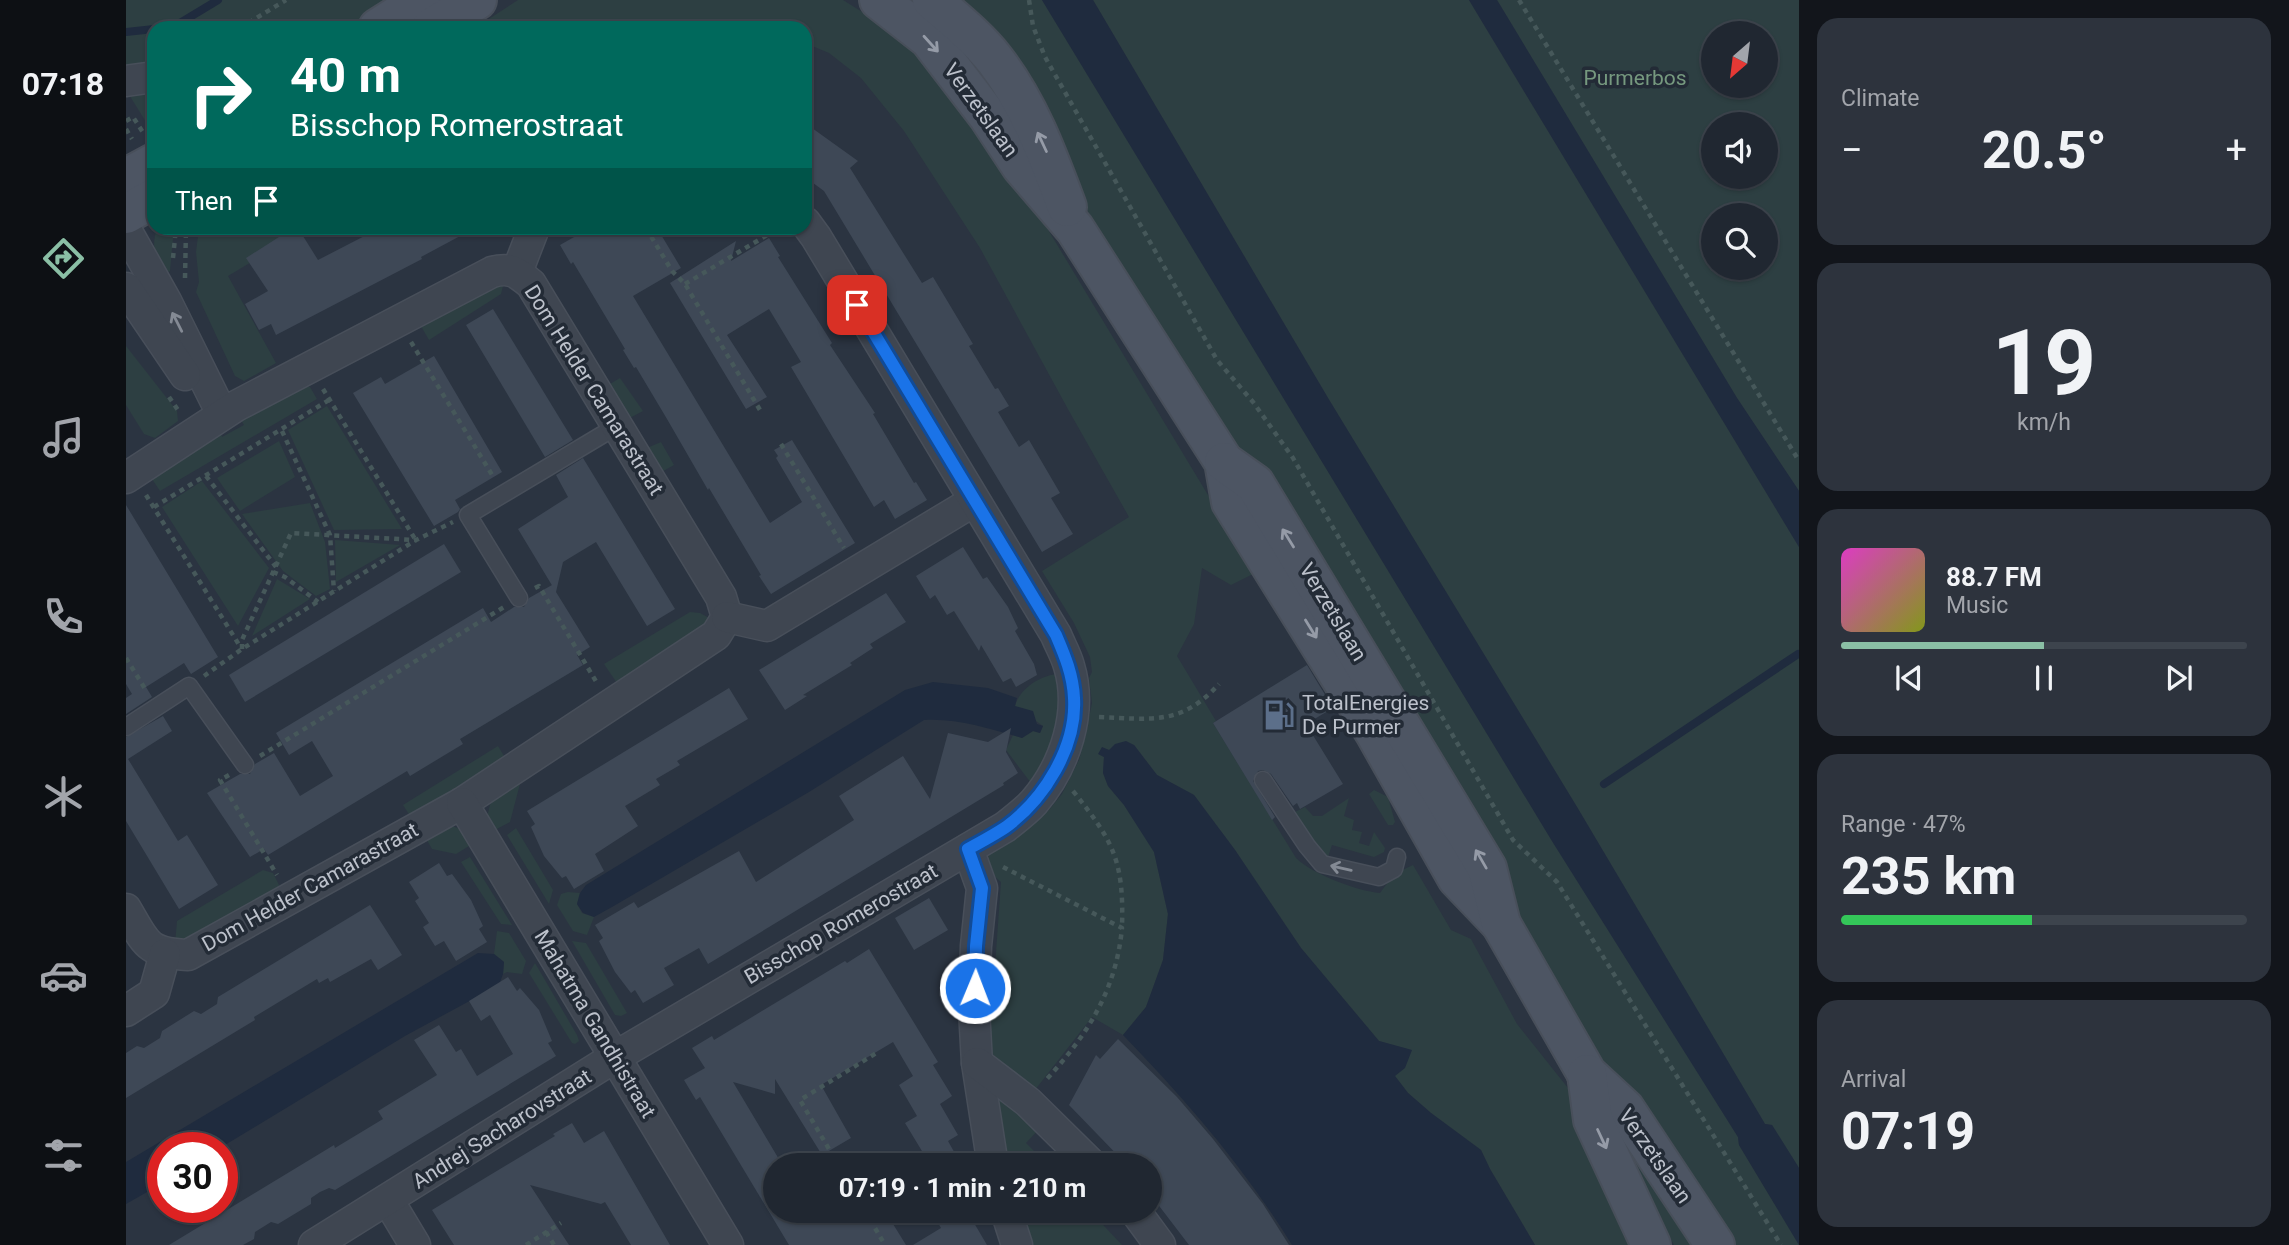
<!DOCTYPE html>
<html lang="en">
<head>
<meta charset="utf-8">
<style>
	:root { --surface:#202731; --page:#2d333d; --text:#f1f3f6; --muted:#a2a5ab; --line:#3d444d; --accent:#8abfa5 }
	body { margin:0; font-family:Roboto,sans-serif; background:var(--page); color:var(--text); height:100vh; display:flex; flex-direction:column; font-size:26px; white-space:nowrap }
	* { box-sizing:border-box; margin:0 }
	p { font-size:23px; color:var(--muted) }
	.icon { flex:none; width:38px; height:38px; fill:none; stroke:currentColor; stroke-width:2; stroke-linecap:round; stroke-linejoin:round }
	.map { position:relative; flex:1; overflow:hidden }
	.drawer { display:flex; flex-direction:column; gap:18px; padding:18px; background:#12151b; width:490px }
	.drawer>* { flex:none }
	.banner { position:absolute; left:21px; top:21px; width:665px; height:214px; border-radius:21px; box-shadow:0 2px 5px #0004,0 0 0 2px var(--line); background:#00695c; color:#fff; overflow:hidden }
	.needle { width:46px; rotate:208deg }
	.controls { position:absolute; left:1575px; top:21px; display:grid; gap:14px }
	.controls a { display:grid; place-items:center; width:77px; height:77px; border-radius:50%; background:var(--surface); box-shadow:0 2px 5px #0004,0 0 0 2px var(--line); font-size:35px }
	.speed { position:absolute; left:21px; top:1132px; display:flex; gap:14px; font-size:35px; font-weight:700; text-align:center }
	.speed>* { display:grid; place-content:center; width:91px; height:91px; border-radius:50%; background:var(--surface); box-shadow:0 2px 5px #0004,0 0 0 2px var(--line); line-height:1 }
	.speed .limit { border:10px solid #d22; background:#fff; color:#111 }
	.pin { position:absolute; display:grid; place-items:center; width:60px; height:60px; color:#fff; margin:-30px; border-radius:14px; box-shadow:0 4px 10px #0006 }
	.me { position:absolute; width:77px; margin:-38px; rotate:1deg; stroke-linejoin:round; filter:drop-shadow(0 0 5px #0008) }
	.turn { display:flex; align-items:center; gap:24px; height:147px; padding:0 28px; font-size:32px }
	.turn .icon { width:91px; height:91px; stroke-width:2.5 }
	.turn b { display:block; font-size:49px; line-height:60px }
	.then { display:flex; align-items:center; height:66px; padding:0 28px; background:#0003; gap:14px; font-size:26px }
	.big { font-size:52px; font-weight:700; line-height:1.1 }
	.drawer .widget { flex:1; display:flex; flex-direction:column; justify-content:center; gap:10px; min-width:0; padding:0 24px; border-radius:21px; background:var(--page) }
	.drawer .dial { align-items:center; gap:0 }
	.dial b { font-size:91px; line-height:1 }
	.song { display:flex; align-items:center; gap:21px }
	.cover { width:84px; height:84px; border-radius:10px; background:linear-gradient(135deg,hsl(310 70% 55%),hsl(70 70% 35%)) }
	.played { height:7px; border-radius:4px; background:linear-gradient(90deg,var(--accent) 50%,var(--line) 50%) }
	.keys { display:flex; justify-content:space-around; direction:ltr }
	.heat { display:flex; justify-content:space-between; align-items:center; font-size:38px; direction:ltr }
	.charge { height:10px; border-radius:5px; background:linear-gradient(90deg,#34c759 47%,var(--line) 0) }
	.trip { position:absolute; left:637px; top:1153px; width:399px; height:70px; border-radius:35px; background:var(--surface); box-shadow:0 2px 5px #0004,0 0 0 2px var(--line); font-weight:700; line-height:70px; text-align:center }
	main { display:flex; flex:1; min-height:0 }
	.menu { display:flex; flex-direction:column; width:126px; justify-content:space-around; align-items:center; background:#0d1014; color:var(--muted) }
	.menu .icon { width:49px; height:49px }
	.menu .selected { color:var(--accent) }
	.menu b { font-size:32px; color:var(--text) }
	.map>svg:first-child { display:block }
</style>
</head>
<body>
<main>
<nav class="menu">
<b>07:18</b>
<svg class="icon selected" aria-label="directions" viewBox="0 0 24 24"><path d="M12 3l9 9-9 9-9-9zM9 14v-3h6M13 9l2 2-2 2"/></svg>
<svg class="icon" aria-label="music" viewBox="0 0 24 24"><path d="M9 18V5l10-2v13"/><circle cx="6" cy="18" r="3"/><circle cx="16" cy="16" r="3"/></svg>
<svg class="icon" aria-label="phone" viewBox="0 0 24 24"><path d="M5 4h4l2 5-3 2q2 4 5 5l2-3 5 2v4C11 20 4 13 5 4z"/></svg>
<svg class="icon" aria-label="climate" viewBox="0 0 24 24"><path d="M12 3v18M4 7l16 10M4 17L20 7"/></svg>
<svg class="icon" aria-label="car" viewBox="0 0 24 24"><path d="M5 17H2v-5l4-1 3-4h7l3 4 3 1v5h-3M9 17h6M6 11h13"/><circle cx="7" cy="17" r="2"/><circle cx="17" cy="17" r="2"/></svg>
<svg class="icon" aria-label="filters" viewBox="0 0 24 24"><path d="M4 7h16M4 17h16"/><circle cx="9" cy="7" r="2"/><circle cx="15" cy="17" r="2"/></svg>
</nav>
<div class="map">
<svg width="1673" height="1245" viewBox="0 0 1673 1245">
	<rect width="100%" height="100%" fill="#2b3441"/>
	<g fill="#2d3f42" fill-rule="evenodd">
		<path d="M0 0H283L239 28H28V69L0 72Z"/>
		<path d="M392 0H717L762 28 823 87 906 203 1129 573 1105 585 1076 568 1068 624 1051 656 1090 721 1087 723 1170 858C1186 874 1231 891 1254 893L1268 874 1287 865 1325 930 1345 939 1391 1024 1442 1088 1515 1245H1409L1364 1169 1355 1150 1305 1113 1282 1093 1268 1075 1285 1050 1253 1041 1175 948 1109 850 1068 795 1031 775 1008 745 983 750 976 748 973 754 978 757 977 773 982 786 998 805 1028 852 1042 914 1037 960 1020 1007 997 1035 966 1017 905 1095 858 1047 857 1013 866 1009 875 882C863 872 860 867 863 852L922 811 936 794 953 760 960 733 966 703 963 678 966 672 964 657 948 623 916 571 1003 517 943 411 854 248 778 131 735 78 703 53 679 43V28H633L599 24 518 20 489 28H349Z"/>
		<path d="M821 0H916L1426 841 1612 1137 1613 1145 1673 1245H1592L1426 979 1097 438 1020 318 881 65Z"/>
		<path d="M967 0H1343L1364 35 1673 547V1168L1646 1125 1639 1124 1451 807 1202 398Z"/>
		<path d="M1371 0H1673V491L1611 398ZM1587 33H1640V86H1587ZM1587 124H1640V177H1587ZM1587 215H1640V268H1587Z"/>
		<path d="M28 89V135L2 93Z"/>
		<path d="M31 228H48L44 271 37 275C29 258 25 246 31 228Z"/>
		<path d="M73 228H182L102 276 150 363 118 381 109 376 70 292 73 282 70 252Z"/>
		<path d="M378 282 375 294 303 340 292 321Z"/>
		<path d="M0 346 51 411 52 421 29 438 18 434 0 405Z"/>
		<path d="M494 378 517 411 500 420 479 387Z"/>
		<path d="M171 384 184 387 191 399 34 491 22 473 93 426 96 437 118 425 112 414Z"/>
		<path d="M201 406 276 529 208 530 162 430Z"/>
		<path d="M153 441 169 477 114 511 91 478Z"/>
		<path d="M535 442 548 465 532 474 516 450Z"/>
		<path d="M76 481 143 568 112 626 36 507Z"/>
		<path d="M184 503 199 542 204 589 190 596 157 571 116 514Z"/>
		<path d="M209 540 274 545 210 582Z"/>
		<path d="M151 579 184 599 126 636Z"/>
		<path d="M564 612 574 613 585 619 580 629 493 686 478 664Z"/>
		<path d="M931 674 934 714 926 744 905 783 880 750 887 735 896 738 907 731 914 733 917 726 889 706C894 688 914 676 931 674Z"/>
		<path d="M372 746 381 761 286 819 277 805Z"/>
		<path d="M395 780 384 822 365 832 361 817 365 801Z"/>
		<path d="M1248 790 1262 797 1269 822 1267 825H1262L1243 794Z"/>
		<path d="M1223 798 1218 816 1228 820 1226 830 1236 832 1233 843 1243 846 1248 832 1259 848 1258 852 1248 857 1206 845 1201 860 1167 813 1179 807 1187 816H1196Z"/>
		<path d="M320 826C333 826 341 832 348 843L330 854 306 849 298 835Z"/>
		<path d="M390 828 427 890 423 904 381 835Z"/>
		<path d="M344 857 386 925 375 924 335 862Z"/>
		<path d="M137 870 147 873 156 891 58 945 49 944 51 921Z"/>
		<path d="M442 892 454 893 451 904 456 913 468 917 461 935 447 931 431 905 435 894Z"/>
		<path d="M371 931 383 933 400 961 396 974 381 972 377 974 378 962 368 954Z"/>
		<path d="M446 941 460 943 501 1013 495 1016 489 1015Z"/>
		<path d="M409 963 451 1035 453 1041 449 1044 446 1043 403 973Z"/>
		<path d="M874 1100 883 1101 917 1125 900 1143 922 1165H874L865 1111Z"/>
		<path d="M1477 1111 1577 1245H1548Z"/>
		<path d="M886 1211H964L996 1245H901Z"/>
	</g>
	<g fill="#1f2b3e">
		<path d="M916 0H967L1202 398 1451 807 1639 1124 1646 1125 1673 1168V1245L1613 1145 1612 1137 1426 841Z"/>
		<path d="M1343 0H1371L1611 398 1673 491V547Z"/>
		<path d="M807 682 862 688 891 698 889 706 907 711 911 724 917 726 914 733 907 731 896 738C864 729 832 718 798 720L683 792 486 907 468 917 457 913 451 904 454 893 460 885 779 690Z"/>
		<path d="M1000 741 1008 745 1031 775 1068 795 1109 850 1175 948 1253 1041 1286 1050 1279 1068 1269 1076 1282 1093 1305 1113 1355 1150 1364 1169 1409 1245H1166C1118 1167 1060 1100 997 1035L1020 1007 1037 960 1042 914 1028 852 998 805 982 786 977 773 978 757 972 754 976 747 983 750 989 744Z"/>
		<path d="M352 953 368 954 378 962 377 974 373 985 279 1036 94 1148H37V1183L0 1204V1162Z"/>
	</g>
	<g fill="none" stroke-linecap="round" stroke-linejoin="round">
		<g stroke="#1f2b3e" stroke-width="8">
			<path d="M39 28 54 23 92 0"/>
			<path d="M0 32 28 29"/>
			<path d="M1478 784 1672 654"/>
		</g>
	</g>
	<g fill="#3e4856">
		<path d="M679 123 732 161 724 168 796 283 807 277 847 344 843 346 869 389 872 388 883 406 872 412 893 447 903 440 934 493 925 498 947 534 916 552 698 191 679 177Z"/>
		<path d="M167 228H172L192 260 254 228H349L295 257 296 259 150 335 145 324 133 330 119 304 142 291 120 258Z"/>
		<path d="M464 228H531L555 268 507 296 644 523 676 502 650 458 652 456 648 450 666 440 729 543 645 594 633 576 635 575 583 488 582 490 541 419 510 367 508 368 497 350 499 349 447 262 445 264 434 245Z"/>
		<path d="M643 238 654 256 652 257 706 343 704 345 749 413 747 414 788 483 790 482 801 500 769 519 758 500 748 507 665 367 675 362 643 309 601 335 641 397 620 409 544 283 610 241 605 261Z"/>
		<path d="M367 309 447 440 419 457 340 325Z"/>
		<path d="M308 356 376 472 329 500 334 509 332 512 308 526 227 393 255 377 259 384Z"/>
		<path d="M457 458 549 609 521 626 470 542 437 562 430 592 464 647 451 655 457 665 334 739 337 744 284 776 281 771 142 855 138 849 124 857 81 793 114 774H124L129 764 148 753 174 796 207 776 186 741 163 755 150 733 357 608 365 622 388 607H398L403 598 426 585 430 592 392 529 442 497 430 475Z"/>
		<path d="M0 505 92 657 65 674 58 663 20 687 26 697 0 714V698L6 694 0 684Z"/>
		<path d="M318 544 335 572 119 702 103 675Z"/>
		<path d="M837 547 857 579 861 577 882 607 892 628 889 631 908 664 911 675 890 687 885 678 877 682 855 645 853 651 828 611 821 615 809 595 804 599 790 576Z"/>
		<path d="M760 593 780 622 744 644 747 648 724 663 726 665 677 695 681 696 659 710 633 670Z"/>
		<path d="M1181 665 1207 708 1180 724 1217 784 1174 809 1171 803 1167 806 1145 774 1137 770 1132 771 1127 781 1149 817 1146 820 1087 723Z"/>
		<path d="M603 688 622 719 551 761 554 765 530 779 534 785 499 806 512 826 469 854 478 871 448 889 440 876 436 878 418 856 405 827 409 824 401 811Z"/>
		<path d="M37 716 46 731 2 759 52 841 61 835 92 885 53 909 0 821V737Z"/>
		<path d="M885 728 880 752 892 773 877 783 878 785 582 964 573 948 538 968 548 985 517 1003 509 990 505 993 489 972 473 941 477 938 469 925 508 902 512 908 613 851 630 882 728 820 713 796 777 756 804 799 822 733 862 742Z"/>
		<path d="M313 863 321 876 326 874 345 900 357 926 353 929 361 942 330 961 318 941 309 946 297 927 303 923 289 901 293 898 283 882Z"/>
		<path d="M803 898 822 930 788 950 769 918Z"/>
		<path d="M244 905 276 955 252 970 245 959 204 982 202 978 193 983 191 979 128 1017 129 1020 0 1098V1053L11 1046 18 1048 34 1038 36 1031 68 1011 75 1014 91 1004 92 997Z"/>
		<path d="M743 949 812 1062 807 1065 826 1096 814 1104 832 1135 822 1141 836 1166H805L779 1123 791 1116 773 1085 787 1076 767 1042 695 1085 725 1138 696 1155 649 1079V1094L607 1082 657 1166H649V1211H759L780 1245H663L574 1097 570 1100 558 1080 579 1068 566 1048 586 1036 588 1040 719 961 721 963Z"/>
		<path d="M382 977 391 991 394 988 413 1010 426 1041 422 1043 430 1056 209 1190 203 1188 194 1192 185 1198V1204L152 1224 145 1222 129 1232 128 1239 117 1245H43L208 1145 209 1148 257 1119 252 1111 311 1075 288 1040 313 1025 330 1052 335 1049 351 1076 387 1054 364 1015 355 1021 343 1001Z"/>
		<path d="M992 1039 1051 1097 1087 1139 1137 1204 1163 1245H1063L1024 1194V1166H1002L943 1105 970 1055 974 1059Z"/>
		<path d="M446 1123 458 1143 478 1131 544 1245H505L479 1202 475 1204 404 1185 443 1245H328L306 1210 429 1136 427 1134Z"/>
		<path d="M805 1211H841L861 1245H787L815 1228Z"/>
	</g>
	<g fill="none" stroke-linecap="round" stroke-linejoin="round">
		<g stroke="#484f5a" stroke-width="19">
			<g id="service">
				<path d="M393 598 342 515 491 426"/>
				<path d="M0 727 63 686 119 765"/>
				<path d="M1137 780 1181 846 1196 864 1253 877 1268 869 1271 857"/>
			</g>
		</g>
		<g stroke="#484f5a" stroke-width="33">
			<g id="minor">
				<path d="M0 81 28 77"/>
				<path d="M0 230 40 301 96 414"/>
				<path d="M391 272 408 228"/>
				<path d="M0 288 59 375"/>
				<path d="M0 478 110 406 366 272C384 267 391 272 405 284L595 597 601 617 590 635 336 803 62 955C20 953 20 943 0 909"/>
				<path d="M601 617 641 626 848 501"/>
				<path d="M336 803 602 1245"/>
				<path d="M842 849 856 888 850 946 848 1009 851 1063 867 1166"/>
				<path d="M0 1011 28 993 39 954"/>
				<path d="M851 1063 902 1102 967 1166"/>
				<path d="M262 1200 289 1245"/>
				<path d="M880 1211 891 1245"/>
				<path d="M1009 1211 1034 1245"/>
				<path d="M188 1245 489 1057 879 827C889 819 900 811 908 802 939 766 957 712 943 666 940 655 934 645 930 635L690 237 679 222"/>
			</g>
		</g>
		<g stroke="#484f5a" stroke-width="42">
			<g id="secondary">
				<path d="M753 0 803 39 862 116 895 166 949 229 1098 462 1105 502 1249 733 1331 878 1375 924"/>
				<path d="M806 0C828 19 852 38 869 60 903 104 922 156 941 207"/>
				<path d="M252 28 296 0"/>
				<path d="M305 28 351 0"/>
				<path d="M0 178 28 163"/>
				<path d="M0 214 28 198"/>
				<path d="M1098 462 1129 484 1361 868 1375 924 1461 1074 1499 1109 1589 1245"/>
				<path d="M1461 1074 1467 1120 1525 1245"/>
			</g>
		</g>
		<g stroke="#46585a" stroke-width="4.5" stroke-dasharray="5 5" stroke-linecap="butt">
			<path d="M903 0 907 26 919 57 1091 360 1127 402 1167 458 1387 840 1431 882 1655 1245"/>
			<path d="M1393 0 1673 461"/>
			<path d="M114 28 160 0"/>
			<path d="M0 121 7 117 18 134"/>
			<path d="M0 129 6 139"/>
			<path d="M520 228 546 271 559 284 634 410"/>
			<path d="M47 258 50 228"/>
			<path d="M59 278 60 228"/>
			<path d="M559 284 653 228"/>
			<path d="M285 342 368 478"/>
			<path d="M197 389 289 539"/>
			<path d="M43 397 54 413"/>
			<path d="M156 431 204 535 208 591"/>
			<path d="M655 444 718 548"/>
			<path d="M80 476 150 567"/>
			<path d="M20 495 115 648"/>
			<path d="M28 507 203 400"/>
			<path d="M147 572 159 577 192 602"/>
			<path d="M409 588 413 586 471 683"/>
			<path d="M116 649V640L165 533 289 540"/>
			<path d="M0 658 21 692"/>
			<path d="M78 676 116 649 290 540 327 522"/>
			<path d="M973 717C1025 719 1055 726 1093 684"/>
			<path d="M134 756 378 607"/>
			<path d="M103 775 94 780 151 875"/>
			<path d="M947 791C988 842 998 861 996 928"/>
			<path d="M877 867 996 928C990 991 961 1036 918 1082"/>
			<path d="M713 1166 674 1100 752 1052"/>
			<path d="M739 1211 759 1245"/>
			<path d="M420 1232 428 1245"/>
			<path d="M400 1245 435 1223"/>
		</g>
		<use href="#service" stroke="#3f4651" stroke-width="16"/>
		<use href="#minor" stroke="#3f4651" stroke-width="30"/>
		<use href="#secondary" stroke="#4d5563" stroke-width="38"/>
	</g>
	<defs><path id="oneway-shaft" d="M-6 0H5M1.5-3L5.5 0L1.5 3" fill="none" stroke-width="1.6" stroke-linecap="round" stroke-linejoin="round" transform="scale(1.75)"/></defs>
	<g stroke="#959ba7">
		<use href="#oneway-shaft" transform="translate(805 44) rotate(48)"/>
		<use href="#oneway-shaft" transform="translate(916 142) rotate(-115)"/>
		<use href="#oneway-shaft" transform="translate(1162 538) rotate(-122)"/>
		<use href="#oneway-shaft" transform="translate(1185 629) rotate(58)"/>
		<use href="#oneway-shaft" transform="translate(1355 859) rotate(-120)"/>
		<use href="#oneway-shaft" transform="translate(1476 1139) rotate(65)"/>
	</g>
	<g stroke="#848a94">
		<use href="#oneway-shaft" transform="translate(51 322) rotate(-117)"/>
		<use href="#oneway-shaft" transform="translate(1215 868) rotate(-167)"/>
	</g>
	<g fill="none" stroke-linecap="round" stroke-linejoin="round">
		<g stroke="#114b97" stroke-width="18">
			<path id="route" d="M731 305 930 635C939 656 947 675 948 698 951 747 918 799 880 827 868 835 855 842 842 849L856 888 850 946 849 988"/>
		</g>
		<use href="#route" stroke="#1a73e8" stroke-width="12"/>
	</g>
	<defs>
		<g id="fuel-bare" transform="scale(2.415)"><path d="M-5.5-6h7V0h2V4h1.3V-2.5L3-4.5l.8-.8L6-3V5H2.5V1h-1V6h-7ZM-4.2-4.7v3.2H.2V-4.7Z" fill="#5c6f8a" stroke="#232b36" stroke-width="2.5" paint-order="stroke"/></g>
	</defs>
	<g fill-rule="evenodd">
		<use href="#fuel-bare" x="1153" y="715"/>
	</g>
	<g text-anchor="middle" stroke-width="7" stroke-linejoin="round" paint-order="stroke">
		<g font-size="21" fill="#76997f" stroke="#232b36">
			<text x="1509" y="85">Purmerbos</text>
		</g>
		<g font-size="21" fill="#bcc1cb" stroke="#232b36">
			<text transform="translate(855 110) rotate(54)" y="7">Verzetslaan</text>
			<text transform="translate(468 390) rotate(58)" y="7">Dom Helder Camarastraat</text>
			<text transform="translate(1207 612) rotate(59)" y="7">Verzetslaan</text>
			<text transform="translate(184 887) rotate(-29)" y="7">Dom Helder Camarastraat</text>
			<text transform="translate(715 924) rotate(-30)" y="7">Bisschop Romerostraat</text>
			<text transform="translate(469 1024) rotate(59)" y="7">Mahatma Gandhistraat</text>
			<text transform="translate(376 1129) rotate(-32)" y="7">Andrej Sacharovstraat</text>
			<text transform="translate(1529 1156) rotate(55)" y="7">Verzetslaan</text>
		</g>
		<g font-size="21" fill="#bcc1cb" stroke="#232b36" text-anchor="start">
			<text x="1176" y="710">TotalEnergies<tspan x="1176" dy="24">De Purmer</tspan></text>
		</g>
	</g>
</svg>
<div class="controls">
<a><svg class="needle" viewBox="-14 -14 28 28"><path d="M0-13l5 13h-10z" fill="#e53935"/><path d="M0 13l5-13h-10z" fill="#a2a5ab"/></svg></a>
<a><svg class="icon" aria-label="sound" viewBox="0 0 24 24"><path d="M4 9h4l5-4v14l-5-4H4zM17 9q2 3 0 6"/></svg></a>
<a><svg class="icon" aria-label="search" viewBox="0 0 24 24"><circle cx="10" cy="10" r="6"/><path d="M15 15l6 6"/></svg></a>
</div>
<div class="speed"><div class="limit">30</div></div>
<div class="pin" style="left:731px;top:305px;background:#d93025"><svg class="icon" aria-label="arrive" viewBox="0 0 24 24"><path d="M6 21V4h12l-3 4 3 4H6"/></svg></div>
<svg class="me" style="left:849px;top:988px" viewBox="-20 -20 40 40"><circle r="17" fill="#1a73e8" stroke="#fff" stroke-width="3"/><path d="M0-11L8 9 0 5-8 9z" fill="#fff"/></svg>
<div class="trip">07:19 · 1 min · 210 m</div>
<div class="banner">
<div class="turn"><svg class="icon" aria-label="right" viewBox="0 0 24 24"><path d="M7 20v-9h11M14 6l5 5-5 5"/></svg><div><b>40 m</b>Bisschop Romerostraat</div></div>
<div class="then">Then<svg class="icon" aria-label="arrive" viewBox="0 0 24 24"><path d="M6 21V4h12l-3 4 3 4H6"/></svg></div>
</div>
</div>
<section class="drawer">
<div class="widget"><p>Climate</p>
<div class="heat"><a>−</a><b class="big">20.5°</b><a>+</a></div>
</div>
<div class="widget dial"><b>19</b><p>km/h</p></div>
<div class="widget">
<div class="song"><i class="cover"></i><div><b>88.7 FM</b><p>Music</p></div></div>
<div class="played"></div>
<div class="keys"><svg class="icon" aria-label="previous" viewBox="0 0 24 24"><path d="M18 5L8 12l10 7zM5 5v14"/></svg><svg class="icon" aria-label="pause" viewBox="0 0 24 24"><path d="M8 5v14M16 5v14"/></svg><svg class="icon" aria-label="next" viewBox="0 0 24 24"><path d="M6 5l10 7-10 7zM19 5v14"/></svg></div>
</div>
<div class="widget"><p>Range · 47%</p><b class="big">235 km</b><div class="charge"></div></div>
<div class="widget"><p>Arrival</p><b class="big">07:19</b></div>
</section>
</main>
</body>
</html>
